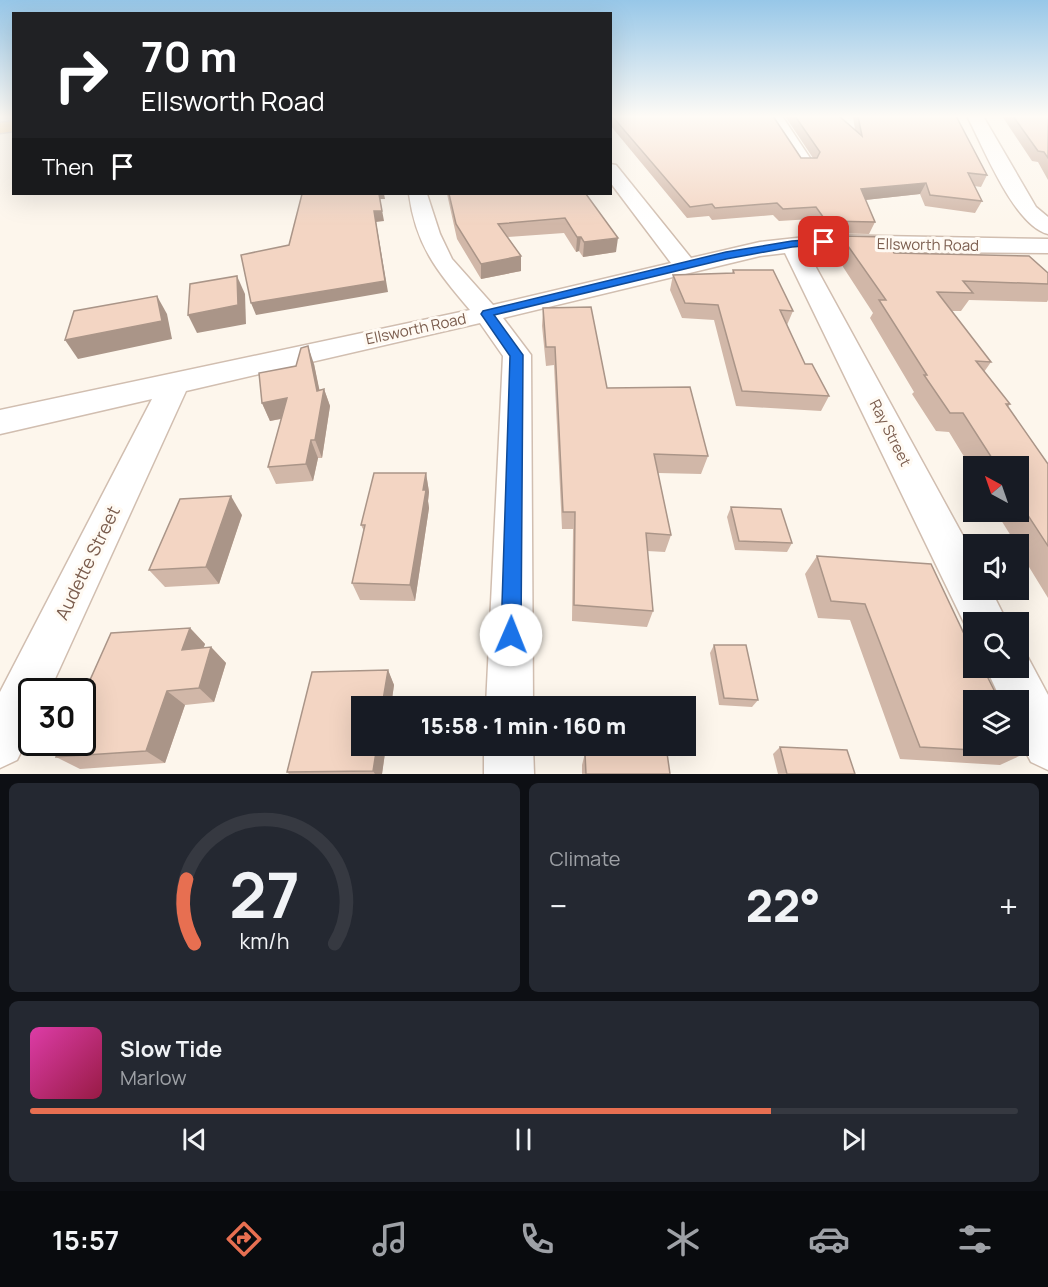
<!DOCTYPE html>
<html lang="en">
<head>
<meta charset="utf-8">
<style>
	:root { --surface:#171b24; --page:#242831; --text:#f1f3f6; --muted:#9ea1a6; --line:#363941; --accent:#e76f51 }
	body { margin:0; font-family:Manrope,sans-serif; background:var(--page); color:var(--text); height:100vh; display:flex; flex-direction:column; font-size:22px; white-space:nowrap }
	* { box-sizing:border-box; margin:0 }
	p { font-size:20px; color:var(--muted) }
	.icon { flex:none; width:33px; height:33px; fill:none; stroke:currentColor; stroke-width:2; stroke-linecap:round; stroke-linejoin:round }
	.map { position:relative; height:774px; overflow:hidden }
	.side { display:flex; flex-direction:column; gap:9px; padding:9px; background:#0d0f14; flex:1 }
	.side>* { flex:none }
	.top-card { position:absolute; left:12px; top:12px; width:600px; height:183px; border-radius:0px; box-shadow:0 6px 24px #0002; background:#202124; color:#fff; overflow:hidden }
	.needle { width:39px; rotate:320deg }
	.tools { position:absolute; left:963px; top:456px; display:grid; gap:12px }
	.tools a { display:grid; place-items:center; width:66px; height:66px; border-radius:0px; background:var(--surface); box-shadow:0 6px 24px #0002; font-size:30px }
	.speed { position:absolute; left:18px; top:678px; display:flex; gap:12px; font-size:30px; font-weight:700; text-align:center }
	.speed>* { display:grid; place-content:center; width:78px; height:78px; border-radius:50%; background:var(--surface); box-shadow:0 6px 24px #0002; line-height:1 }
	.speed .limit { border:3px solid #111; border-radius:9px; background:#fff; color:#111 }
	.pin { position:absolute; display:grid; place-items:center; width:51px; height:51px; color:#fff; margin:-26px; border-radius:12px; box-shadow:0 3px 9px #0006 }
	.me { position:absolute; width:66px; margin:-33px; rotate:1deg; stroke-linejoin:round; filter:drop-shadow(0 0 4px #0008) }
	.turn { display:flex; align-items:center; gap:21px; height:126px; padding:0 30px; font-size:27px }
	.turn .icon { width:78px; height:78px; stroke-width:2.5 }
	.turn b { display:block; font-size:42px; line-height:51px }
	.then { display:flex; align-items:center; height:57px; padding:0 30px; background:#0003; gap:12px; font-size:22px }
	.big { font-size:45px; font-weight:800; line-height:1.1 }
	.side .widget { flex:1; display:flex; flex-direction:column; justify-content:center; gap:9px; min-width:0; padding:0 21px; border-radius:9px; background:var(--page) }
	.side .dial { align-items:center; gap:0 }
	.dial svg { height:156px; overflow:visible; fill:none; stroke:var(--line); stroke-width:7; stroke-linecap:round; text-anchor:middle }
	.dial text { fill:var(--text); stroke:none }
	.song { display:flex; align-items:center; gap:18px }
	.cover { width:72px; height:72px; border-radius:9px; background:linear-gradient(135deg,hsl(320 70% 55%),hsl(340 70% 35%)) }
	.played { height:6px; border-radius:3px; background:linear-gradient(90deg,var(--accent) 75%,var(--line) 75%) }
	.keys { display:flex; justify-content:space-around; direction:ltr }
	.heat { display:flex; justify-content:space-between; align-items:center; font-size:33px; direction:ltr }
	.side .tiles { flex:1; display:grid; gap:9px; grid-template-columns:1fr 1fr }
	.widget:last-child { grid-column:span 2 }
	.trip { position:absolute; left:351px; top:696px; width:345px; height:60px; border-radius:0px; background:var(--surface); box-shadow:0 6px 24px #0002; font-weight:800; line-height:60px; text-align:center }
	.tab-bar { display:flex; height:96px; justify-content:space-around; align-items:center; background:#090b0e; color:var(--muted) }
	.tab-bar .icon { width:42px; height:42px }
	.tab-bar .active { color:var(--accent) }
	.tab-bar b { font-size:27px; color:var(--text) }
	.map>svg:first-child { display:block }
</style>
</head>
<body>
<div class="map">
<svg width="1048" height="774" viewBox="0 0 1048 774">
	<rect width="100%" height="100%" fill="#fdf6ec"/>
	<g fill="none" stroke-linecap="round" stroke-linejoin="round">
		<g stroke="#d1beb0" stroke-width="3">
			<g id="minor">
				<path d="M766 116H782L814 164 811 168H799Z"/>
				<path d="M967 116H983L1036 207 1048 217V234C1014 226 983 146 967 116Z"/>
				<path d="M610 164 616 165 691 258 760 242 824 235 1048 239V253L807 251 974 556V590H991L1007 622H974V638L971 637 785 253 760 256 503 318 531 355 533 706H486L503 356 480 323 186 391 49 692H32V730L17 760 0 768V692L152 399 0 434V410L470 310C437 271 416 246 409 194H427L440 234 452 259 493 305 671 263 610 182Z"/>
				<path d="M1018 649 1025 652 1048 695V770L1031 762 1018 737V700H1001L986 668H1018Z"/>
				<path d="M484 746H533L534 774H484Z"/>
			</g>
		</g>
		<g stroke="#dad1cd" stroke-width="3">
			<path id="primary" d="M14 121V131L0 133V123Z"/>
		</g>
		<use href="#minor" fill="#fff" fill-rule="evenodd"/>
		<use href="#primary" fill="#fbd9a5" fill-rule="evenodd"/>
	</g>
	<g fill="#d1b7a8">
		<path d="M610 116H773L801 158H813L785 116H839L855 130 853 116H956L987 175 981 187 974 186 982 201 975 213 925 206 920 194 865 200 875 222 869 234 821 233 812 219 779 221 773 215 712 220 709 216 687 218 610 125Z"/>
		<path d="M1002 116H1048V180L1038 162 1032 161Z"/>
		<path d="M447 194H586L616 252 583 257 579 251 576 252 564 233 508 237 521 256V271L481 279 457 239Z"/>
		<path d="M841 236 894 253 1048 273V300L1047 302 969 300 961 311H952L991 362 984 372 1010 404 1008 407 1048 464V598L1018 549V544H1016L996 512H1018V466H974V473L949 432 936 431 912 394 914 392 870 318 873 313 834 253Z"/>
		<path d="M733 270 793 311 787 325 805 364 829 396 821 411 736 406 714 320 682 318 670 290 673 275 732 273Z"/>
		<path d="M543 308 607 388 708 456 701 474 658 473 671 535 665 552 647 551 653 611 647 627 572 621 573 529H562L554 365 546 366 542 326Z"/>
		<path d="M314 364 319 390 324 389 330 406 322 458H318L313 481 276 484 268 467 281 419 270 421 262 403Z"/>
		<path d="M426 473 429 492 428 501 429 508 415 601 360 600 352 583 364 531 361 525Z"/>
		<path d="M731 507 792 543 787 552 735 550 727 517Z"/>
		<path d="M242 515 219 584 165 587 149 570Z"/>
		<path d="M817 556 974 668 1026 753 1000 765 900 759 850 620 818 618 805 574Z"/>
		<path d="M190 628 205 644 203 648 211 647 226 663 214 702 185 705 165 763 80 769 56 757Z"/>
		<path d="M714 645 758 700 752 707 719 705 710 653Z"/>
		<path d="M388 670 394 685 391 706H362V746H386L382 774H289L287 772 312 672Z"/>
		<path d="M780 747 855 774H778L773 754Z"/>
		<path d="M585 753 670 774H582V765Z"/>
	</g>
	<g fill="#aa9588">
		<path d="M926 183 920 194 856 201 861 189Z"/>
		<path d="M379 194H384L385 199H380L384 221 376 222 388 292 256 315 251 303 374 211Z"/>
		<path d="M577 237H581L579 251 576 252Z"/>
		<path d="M618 238 616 252 583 257 584 242Z"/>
		<path d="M521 256V271L481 279V264Z"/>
		<path d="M237 276 245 294 246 324 197 333 188 315Z"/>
		<path d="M157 296 167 314 172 339 78 359 65 340Z"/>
		<path d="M308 346 314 364 322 402 324 389 330 406 322 458 315 440Z"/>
		<path d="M287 398 294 416 270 421 262 403Z"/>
		<path d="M311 440 318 458 313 481 306 464Z"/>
		<path d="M426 473 429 492 428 501 429 508 415 601 410 585Z"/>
		<path d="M231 496 242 515 219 584 206 567Z"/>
		<path d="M190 628 205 644 198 665 182 650Z"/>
		<path d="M211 647 226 663 214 702 199 688Z"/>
		<path d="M388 670 394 685 391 706H382Z"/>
		<path d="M167 691 185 705 165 763 146 751Z"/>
		<path d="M377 746H386L382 774H375L373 771Z"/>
	</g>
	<g fill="#f3d5c3" stroke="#aa9588" stroke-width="1.5">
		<path d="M612 116H773L801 158H817L820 152 795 116H839L862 136 858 116H956L987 175 968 173 982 201 930 195 926 183 861 189 875 222 826 221 816 207 783 209 777 203 715 208 712 204 690 207Z"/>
		<path d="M1013 116H1048V158L1044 152 1038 151Z"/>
		<path d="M302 194H379L382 211H374L385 281 251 303 241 255 289 245Z"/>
		<path d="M449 194H586L618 238 584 242 581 237H577L565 218 498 224 521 256 481 264 456 224Z"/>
		<path d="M841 236 886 237 894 253 1029 256 1048 273V284L963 281 973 293 937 292 991 362 976 361 1010 404H1006L1048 464V546L1018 500V466H997L963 413H950L924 375H927L879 300H886Z"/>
		<path d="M733 270H773L793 311 780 310 805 364H812L829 396 742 391 718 305 685 303 673 275 734 273Z"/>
		<path d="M237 276 238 305 188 315 190 284Z"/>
		<path d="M157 296 162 321 65 340 74 311Z"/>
		<path d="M591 307 607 388 690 387 708 456 654 454 671 535 646 533 653 611 574 605 575 512H563L555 347H546L543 308Z"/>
		<path d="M308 346 317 391 324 389 315 440H311L306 464 268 467 287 398 262 403 259 373 296 366 301 348Z"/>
		<path d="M374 473H426L423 490H426L410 585 352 583 365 525H361Z"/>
		<path d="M231 496 206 567 149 570 180 499Z"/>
		<path d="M731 507 781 509 792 543 739 541Z"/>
		<path d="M817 556 931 564 974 655V668H979L982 674H986L999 700H974V746H1018V738L1026 753 920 747 865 604 831 601Z"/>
		<path d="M190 628 182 650 211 647 199 688 167 691 146 751 56 757 62 742H82V698L111 633Z"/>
		<path d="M714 645H746L758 700 724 698Z"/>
		<path d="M388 670 382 706H362V746H377L373 771 287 772 312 672Z"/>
		<path d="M780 747 847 750 855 774H787Z"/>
		<path d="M585 753H667L670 774H586Z"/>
	</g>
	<linearGradient id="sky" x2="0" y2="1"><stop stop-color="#97c7e8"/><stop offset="0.52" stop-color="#fefbf6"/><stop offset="1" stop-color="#fefbf6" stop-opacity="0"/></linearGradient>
	<rect width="1048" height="224" fill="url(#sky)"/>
	<path fill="#1a73e8" stroke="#114b97" stroke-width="1.5" d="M824 239 829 242 827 244 792 247 726 259 494 315 523 355 521 635 518 642 511 645 504 642 501 635 510 356 481 314 483 311 726 252 792 241Z"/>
	<g text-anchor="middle" stroke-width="6" stroke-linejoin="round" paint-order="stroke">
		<g font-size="15" fill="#7a5c4d" stroke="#fffaf3">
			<text transform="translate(928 245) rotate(1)" y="5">Ellsworth Road</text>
			<text transform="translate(416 329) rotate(-12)" y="5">Ellsworth Road</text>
			<text transform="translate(890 433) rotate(63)" y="5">Ray Street</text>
		</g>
		<g font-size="18" fill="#7a5c4d" stroke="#fffaf3">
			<text transform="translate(88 563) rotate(-64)" y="6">Audette Street</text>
		</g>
	</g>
</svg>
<div class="tools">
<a><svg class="needle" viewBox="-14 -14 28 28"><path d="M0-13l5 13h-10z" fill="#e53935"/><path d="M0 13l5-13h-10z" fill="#9ea1a6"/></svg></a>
<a><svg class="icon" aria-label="sound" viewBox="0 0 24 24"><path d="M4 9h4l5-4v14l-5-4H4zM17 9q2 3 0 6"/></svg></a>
<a><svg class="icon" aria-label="search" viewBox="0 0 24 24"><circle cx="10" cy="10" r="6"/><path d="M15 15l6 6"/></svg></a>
<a><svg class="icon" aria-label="layers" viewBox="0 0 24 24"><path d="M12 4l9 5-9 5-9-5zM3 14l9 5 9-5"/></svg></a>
</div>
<div class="speed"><div class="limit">30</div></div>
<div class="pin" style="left:824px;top:242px;background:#d93025"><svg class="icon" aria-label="arrive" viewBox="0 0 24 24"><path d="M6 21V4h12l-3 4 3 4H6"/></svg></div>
<svg class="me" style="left:511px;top:635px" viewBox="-20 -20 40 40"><circle r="19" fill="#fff"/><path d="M0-13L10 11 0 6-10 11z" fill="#1a73e8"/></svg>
<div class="trip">15:58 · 1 min · 160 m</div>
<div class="top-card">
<div class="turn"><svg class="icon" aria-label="right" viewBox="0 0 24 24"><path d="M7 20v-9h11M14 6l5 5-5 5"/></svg><div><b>70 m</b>Ellsworth Road</div></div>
<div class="then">Then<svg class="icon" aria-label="arrive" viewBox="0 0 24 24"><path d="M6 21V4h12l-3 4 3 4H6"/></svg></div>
</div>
</div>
<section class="side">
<div class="tiles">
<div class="widget dial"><svg viewBox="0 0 100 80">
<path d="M14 69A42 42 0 1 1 86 69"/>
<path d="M14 69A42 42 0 0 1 10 36" stroke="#e76f51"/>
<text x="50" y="56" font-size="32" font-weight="700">27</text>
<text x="50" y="72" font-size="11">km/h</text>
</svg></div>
<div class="widget"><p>Climate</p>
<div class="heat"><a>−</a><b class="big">22°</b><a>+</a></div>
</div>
<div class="widget">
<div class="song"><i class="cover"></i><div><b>Slow Tide</b><p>Marlow</p></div></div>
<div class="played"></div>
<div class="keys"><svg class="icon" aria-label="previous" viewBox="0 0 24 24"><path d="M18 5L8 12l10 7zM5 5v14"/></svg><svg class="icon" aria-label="pause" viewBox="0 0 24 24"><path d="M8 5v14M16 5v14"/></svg><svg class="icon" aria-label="next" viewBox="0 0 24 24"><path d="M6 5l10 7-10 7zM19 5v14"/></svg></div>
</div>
</div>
</section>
<nav class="tab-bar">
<b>15:57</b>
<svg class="icon active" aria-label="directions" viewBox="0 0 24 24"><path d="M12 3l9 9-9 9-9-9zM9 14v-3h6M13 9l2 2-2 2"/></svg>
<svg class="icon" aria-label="music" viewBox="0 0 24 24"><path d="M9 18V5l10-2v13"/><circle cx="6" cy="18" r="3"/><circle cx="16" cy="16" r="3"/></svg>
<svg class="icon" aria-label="phone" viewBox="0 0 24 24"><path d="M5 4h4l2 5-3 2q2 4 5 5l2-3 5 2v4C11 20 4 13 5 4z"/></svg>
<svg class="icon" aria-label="climate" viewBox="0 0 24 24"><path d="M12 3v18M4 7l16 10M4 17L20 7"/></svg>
<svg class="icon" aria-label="car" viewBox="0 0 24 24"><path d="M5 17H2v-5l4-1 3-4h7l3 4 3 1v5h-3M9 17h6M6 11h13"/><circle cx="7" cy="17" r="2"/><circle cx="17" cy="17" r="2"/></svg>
<svg class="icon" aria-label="filters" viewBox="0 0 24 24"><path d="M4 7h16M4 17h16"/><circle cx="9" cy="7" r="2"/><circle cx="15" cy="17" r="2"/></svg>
</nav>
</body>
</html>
